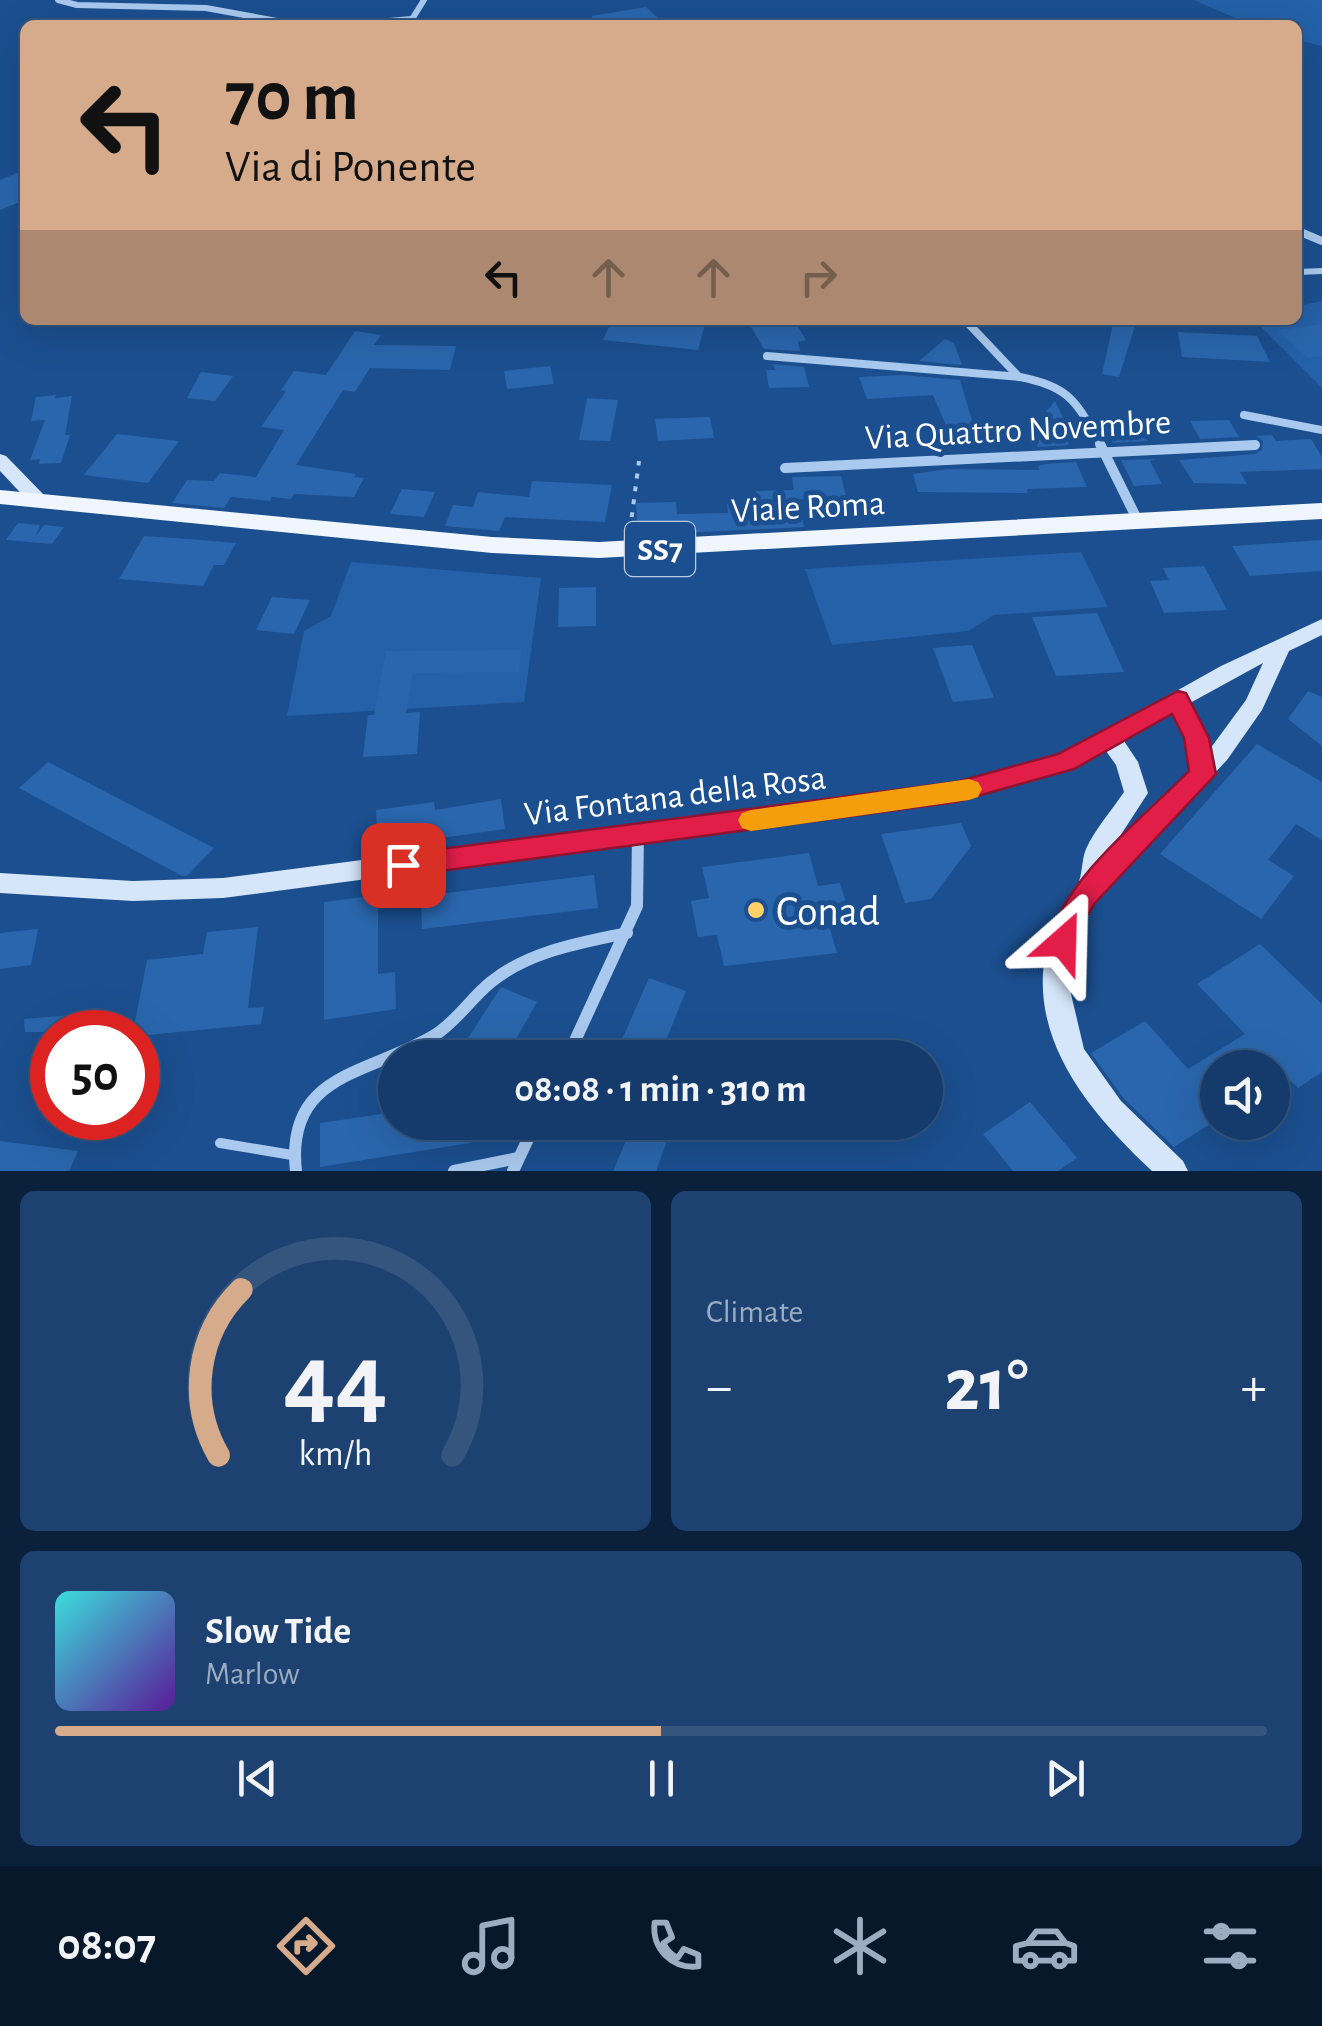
<!DOCTYPE html>
<html lang="en">
<head>
<meta charset="utf-8">
<style>
	:root { --surface:#143b6b; --page:#1d4271; --text:#f1f3f6; --muted:#9dadc1; --line:#33557e; --accent:#d6ab8b }
	body { margin:0; font-family:"Alegreya Sans",sans-serif; background:var(--page); color:var(--text); height:100vh; display:flex; flex-direction:column; font-size:38px; white-space:nowrap }
	* { box-sizing:border-box; margin:0 }
	p { font-size:32px; color:var(--muted) }
	.icon { flex:none; width:55px; height:55px; fill:none; stroke:currentColor; stroke-width:2; stroke-linecap:round; stroke-linejoin:round }
	.map { position:relative; height:1171px; overflow:hidden }
	.side { display:flex; flex-direction:column; gap:20px; padding:20px; background:#0b203b; flex:1 }
	.side>* { flex:none }
	.hud { position:absolute; left:20px; top:20px; width:1282px; height:305px; border-radius:15px; box-shadow:0 10px 40px #0002,0 0 0 2px var(--line); background:#d6ab8b; color:#111; overflow:hidden }
	.controls { position:absolute; left:1200px; top:1050px; display:grid; gap:20px }
	.controls a { display:grid; place-items:center; width:90px; height:90px; border-radius:50%; background:var(--surface); box-shadow:0 10px 40px #0002,0 0 0 2px var(--line); font-size:50px }
	.speed { position:absolute; left:30px; top:1010px; display:flex; gap:20px; font-size:50px; font-weight:700; text-align:center }
	.speed>* { display:grid; place-content:center; width:130px; height:130px; border-radius:50%; background:var(--surface); box-shadow:0 10px 40px #0002,0 0 0 2px var(--line); line-height:1 }
	.speed .limit { border:15px solid #d22; background:#fff; color:#111 }
	.pin { position:absolute; display:grid; place-items:center; width:85px; height:85px; color:#fff; margin:-42px; border-radius:20px; box-shadow:0 5px 15px #0006 }
	.me { position:absolute; width:110px; margin:-55px; rotate:25deg; stroke-linejoin:round; filter:drop-shadow(0 0 8px #0008) }
	.turn { display:flex; align-items:center; gap:35px; height:210px; padding:0 40px; font-size:45px }
	.turn .icon { width:130px; height:130px; stroke-width:2.5 }
	.turn b { display:block; font-size:70px; line-height:85px }
	.lanes { display:flex; align-items:center; height:95px; padding:0 40px; background:#0003; justify-content:center; gap:50px; direction:ltr }
	.lanes .off { opacity:.35 }
	.big { font-size:75px; font-weight:700; line-height:1.1 }
	.side .tile { flex:1; display:flex; flex-direction:column; justify-content:center; gap:15px; min-width:0; padding:0 35px; border-radius:15px; background:var(--page) }
	.side .dial { align-items:center; gap:0 }
	.dial svg { height:260px; overflow:visible; fill:none; stroke:var(--line); stroke-width:7; stroke-linecap:round; text-anchor:middle }
	.dial text { fill:var(--text); stroke:none }
	.song { display:flex; align-items:center; gap:30px }
	.cover { width:120px; height:120px; border-radius:15px; background:linear-gradient(135deg,hsl(180 70% 55%),hsl(270 70% 35%)) }
	.played { height:10px; border-radius:5px; background:linear-gradient(90deg,var(--accent) 50%,var(--line) 50%) }
	.keys { display:flex; justify-content:space-around; direction:ltr }
	.heat { display:flex; justify-content:space-between; align-items:center; font-size:55px; direction:ltr }
	.side .tiles { flex:1; display:grid; gap:20px; grid-template-columns:1fr 1fr }
	.tile:last-child { grid-column:span 2 }
	.trip { position:absolute; left:378px; top:1040px; width:565px; height:100px; border-radius:50px; background:var(--surface); box-shadow:0 10px 40px #0002,0 0 0 2px var(--line); font-weight:700; line-height:100px; text-align:center }
	.tab-bar { display:flex; height:160px; justify-content:space-around; align-items:center; background:#08182b; color:var(--muted) }
	.tab-bar .icon { width:70px; height:70px }
	.tab-bar .selected { color:var(--accent) }
	.tab-bar b { font-size:45px; color:var(--text) }
	.map>svg:first-child { display:block }
</style>
</head>
<body>
<div class="map">
<svg width="1322" height="1171" viewBox="0 0 1322 1171">
	<rect width="100%" height="100%" fill="#1b4f8f"/>
	<g fill="#2461a8">
		<path d="M1194 0H1322V46L1298 40V25H1251Z"/>
		<path d="M1322 301V388L1254 320H1298V306Z"/>
		<path d="M1081 552 1108 607 994 615 968 631 832 645 805 569Z"/>
		<path d="M351 562 541 578 524 702 287 716 304 631 331 616Z"/>
	</g>
	<g fill="#2a66ad">
		<path d="M646 7 665 25H593L592 16Z"/>
		<path d="M25 170V200L0 210V180Z"/>
		<path d="M612 320H663L705 324 698 350 603 340Z"/>
		<path d="M747 320H794L806 340 798 342 800 351 764 349Z"/>
		<path d="M1114 320H1137L1119 377 1102 374Z"/>
		<path d="M1322 324V356L1307 358 1278 330Z"/>
		<path d="M355 331 381 335 374 345 456 346 450 370 370 368 355 392 343 390 296 465 356 474 354 477 364 478 354 497 294 494 291 499 272 497 270 501 231 497 224 508 172 503 187 480 214 481 220 473 256 477 284 430 261 427 286 391 281 390 294 371 326 375Z"/>
		<path d="M1178 332 1257 336 1270 362 1182 357Z"/>
		<path d="M945 339 954 343 962 365 919 361Z"/>
		<path d="M772 364 804 367 809 387 769 388 766 370H776Z"/>
		<path d="M550 366 554 384 507 389 504 371Z"/>
		<path d="M201 372 233 376 215 401 187 398Z"/>
		<path d="M903 375 960 380 974 427 947 428 933 395 867 399 859 377Z"/>
		<path d="M56 395 55 398 72 396 65 435H70L61 463 39 464 40 459 30 460 45 420 31 421 36 397Z"/>
		<path d="M587 398 618 400 610 441 579 440Z"/>
		<path d="M1055 401 1064 420 1077 419 1087 436 1065 437 1069 445 1038 447 1031 431Z"/>
		<path d="M710 417 714 438 658 441 655 419Z"/>
		<path d="M1136 417 1148 441 1113 443 1094 419Z"/>
		<path d="M1229 420 1239 437 1272 435 1276 441 1311 439 1322 457V469L1240 472 1247 484 1194 483 1179 460 1255 454 1262 450 1263 441 1256 436 1200 439 1190 421Z"/>
		<path d="M117 434 179 441 148 483 84 475Z"/>
		<path d="M1155 459 1150 461 1162 484 1134 486 1121 460Z"/>
		<path d="M1076 462 1087 487 1027 489 1028 493 918 492 913 474 948 469 1039 470 1038 466 1046 464Z"/>
		<path d="M841 476 846 497 799 499 804 527 638 535 636 503 676 502 677 514 728 513 727 504 757 503 756 491 794 490 792 477Z"/>
		<path d="M532 481 612 485 605 522 505 517 499 531 445 526 453 505 473 507 478 492 529 497Z"/>
		<path d="M402 489 435 492 424 517 390 514Z"/>
		<path d="M18 523 40 525 36 536 44 525 64 527 52 544 6 540Z"/>
		<path d="M144 536 188 539 236 543 224 565H214L203 586 119 579Z"/>
		<path d="M1322 540V571L1250 576 1232 546Z"/>
		<path d="M1204 566 1227 610 1164 613 1150 581 1169 580 1163 568Z"/>
		<path d="M596 587V626L558 627 559 588Z"/>
		<path d="M272 597 310 600 294 634 256 630Z"/>
		<path d="M1097 613 1124 672 1056 676 1032 617Z"/>
		<path d="M972 645 994 698 953 702 933 648Z"/>
		<path d="M521 650 519 672 413 673 406 713 420 712 417 754 363 757 368 715H374L386 651Z"/>
		<path d="M1308 691 1322 697V746L1288 719Z"/>
		<path d="M1257 744 1322 782V840L1296 824 1268 860 1294 876 1261 919 1160 854Z"/>
		<path d="M48 762 214 848 188 875 182 876 19 788Z"/>
		<path d="M501 799 505 829 378 847 376 810 434 802 435 810Z"/>
		<path d="M961 823 971 846 931 899 905 903 881 834Z"/>
		<path d="M809 853 818 886 840 883 851 919 828 922 837 953 724 966 717 935 698 937 691 901 709 898 702 867Z"/>
		<path d="M594 875 598 908 422 929 421 896Z"/>
		<path d="M378 895V974L395 972 396 1009 324 1020V902Z"/>
		<path d="M258 927 248 1008 264 1007 261 1024 138 1036 133 1032 147 960 203 954 207 932Z"/>
		<path d="M38 929 31 965 0 969V933Z"/>
		<path d="M1260 944 1322 1004V1072L1298 1088 1277 1068H1218V1119L1174 1147 1124 1099 1091 1053 1145 1021 1188 1069 1245 1034 1197 984Z"/>
		<path d="M649 978 686 991 659 1058H635L638 1050 620 1044Z"/>
		<path d="M501 987 537 1002 507 1055 468 1038Z"/>
		<path d="M95 1013 90 1032H25L24 1019Z"/>
		<path d="M1030 1102 1077 1158 1058 1171H1013L983 1134Z"/>
		<path d="M395 1112V1122H469L470 1143 320 1167V1123Z"/>
		<path d="M634 1122 670 1133 656 1171H613Z"/>
		<path d="M0 1141 78 1151 69 1171H0Z"/>
	</g>
	<g fill="none" stroke-linecap="round" stroke-linejoin="round">
		<path stroke="#a9c9ee" stroke-width="4" stroke-dasharray="5 8" stroke-linecap="butt" d="M630 530 639 461"/>
		<path stroke="#a9c9ee" stroke-width="6" d="M1298 272 1322 271"/>
		<path stroke="#a9c9ee" stroke-width="10" d="M220 1143 292 1155"/>
		<g stroke="#a9c9ee" stroke-width="6">
			<path d="M58 0 77 5 206 8 299 25"/>
			<path d="M409 24 424 0"/>
			<path d="M345 25 411 19"/>
		</g>
		<g stroke="#a9c9ee" stroke-width="8">
			<path d="M1298 231 1322 241"/>
			<path d="M965 320 1019 377"/>
			<path d="M767 356 1020 377C1072 387 1076 403 1102 446"/>
			<path d="M1244 415 1322 430"/>
			<path d="M1232 446 1255 445"/>
		</g>
		<g stroke="#a9c9ee" stroke-width="10">
			<path d="M1100 444 1139 523"/>
			<path d="M785 468 1255 445"/>
		</g>
		<g stroke="#a9c9ee" stroke-width="12">
			<path d="M567 1058 637 906 638 834"/>
			<path d="M296 1171C285 1072 369 1075 435 1035 457 1021 471 998 491 982 529 951 580 943 627 933"/>
			<path d="M454 1171 518 1158"/>
			<path d="M513 1171 536 1122"/>
		</g>
		<g fill="#d6e6fa" fill-rule="evenodd">
			<path d="M0 454 6 456 45 496 47 500 45 504H31L0 471Z"/>
			<path d="M1322 619V635L1289 651 1262 710 1227 760 1101 894 1076 933 1072 952 1071 994 1084 1049 1121 1101 1183 1161 1188 1171H1152C1086 1109 1019 1030 1051 932 1057 914 1068 902 1077 886 1083 875 1081 861 1086 849 1095 829 1112 810 1124 792L1116 765 1106 751 1044 778 956 801 223 898 133 901 0 893V873L133 881 223 878 956 783 1033 764 1071 750 1221 666ZM1263 663 1246 700 1210 749 1208 738 1190 703ZM1173 713 1186 738 1191 771 1109 853 1148 793 1138 762 1124 741Z"/>
		</g>
		<path fill="#f0f6ff" fill-rule="evenodd" d="M0 490 492 537 599 542 1322 503V519L599 558 492 553 0 504Z"/>
	</g>
	<path fill="#e11d48" stroke="#92132f" stroke-width="2.5" d="M1178 691 1186 693 1209 738 1216 774 1095 903 1083 922 1073 950 1063 954 1052 950 1048 942C1068 874 1141 820 1189 771L1184 738 1172 714 1074 769 956 802 403 876 393 873 389 865 393 857 403 854 956 782 1058 754Z"/>
	<path fill="#f59e0b" d="M969 779 978 782 982 789 978 797 969 800 751 831 742 828 738 820 742 813 751 810Z"/>
	<circle fill="#ffd166" stroke="#1b4f8f" stroke-width="4" cx="756" cy="910" r="10"/>
	<g text-anchor="middle" stroke-width="10" stroke-linejoin="round" paint-order="stroke">
		<rect fill="#1b4f8f" stroke="#bbcadd" stroke-width="2.5" x="625" y="522" width="70" height="54" rx="8"/>
		<g font-size="32" font-weight="bold" fill="#fff">
			<text x="660" y="560">SS7</text>
		</g>
		<g font-size="35" fill="#fff" stroke="#1b4f8f">
			<text transform="translate(1018 429) rotate(-3)" y="12">Via Quattro Novembre</text>
			<text transform="translate(808 506) rotate(-3)" y="12">Viale Roma</text>
			<text transform="translate(675 795) rotate(-7)" y="12">Via Fontana della Rosa</text>
		</g>
		<g font-size="42" fill="#fff" stroke="#1b4f8f" text-anchor="start">
			<text x="776" y="925">Conad</text>
		</g>
	</g>
</svg>
<div class="controls">
<a><svg class="icon" aria-label="sound" viewBox="0 0 24 24"><path d="M4 9h4l5-4v14l-5-4H4zM17 9q2 3 0 6"/></svg></a>
</div>
<div class="speed"><div class="limit">50</div></div>
<div class="pin" style="left:403px;top:865px;background:#d93025"><svg class="icon" aria-label="arrive" viewBox="0 0 24 24"><path d="M6 21V4h12l-3 4 3 4H6"/></svg></div>
<svg class="me" style="left:1063px;top:942px" viewBox="-20 -20 40 40"><path d="M0-17L14 15 0 8-14 15z" fill="#e11d48" stroke="#fff" stroke-width="4"/></svg>
<div class="trip">08:08 · 1 min · 310 m</div>
<div class="hud">
<div class="turn"><svg class="icon" aria-label="left" viewBox="0 0 24 24"><path d="M17 20v-9H6M10 6l-5 5 5 5"/></svg><div><b>70 m</b>Via di Ponente</div></div>
<div class="lanes"><svg class="icon" aria-label="left" viewBox="0 0 24 24"><path d="M17 20v-9H6M10 6l-5 5 5 5"/></svg><svg class="icon off" aria-label="ahead" viewBox="0 0 24 24"><path d="M12 20V5M6 11l6-6 6 6"/></svg><svg class="icon off" aria-label="ahead" viewBox="0 0 24 24"><path d="M12 20V5M6 11l6-6 6 6"/></svg><svg class="icon off" aria-label="right" viewBox="0 0 24 24"><path d="M7 20v-9h11M14 6l5 5-5 5"/></svg></div>
</div>
</div>
<section class="side">
<div class="tiles">
<div class="tile dial"><svg viewBox="0 0 100 80">
<path d="M14 69A42 42 0 1 1 86 69"/>
<path d="M14 69A42 42 0 0 1 21 18" stroke="#d6ab8b"/>
<text x="50" y="56" font-size="32" font-weight="700">44</text>
<text x="50" y="72" font-size="11">km/h</text>
</svg></div>
<div class="tile"><p>Climate</p>
<div class="heat"><a>−</a><b class="big">21°</b><a>+</a></div>
</div>
<div class="tile">
<div class="song"><i class="cover"></i><div><b>Slow Tide</b><p>Marlow</p></div></div>
<div class="played"></div>
<div class="keys"><svg class="icon" aria-label="previous" viewBox="0 0 24 24"><path d="M18 5L8 12l10 7zM5 5v14"/></svg><svg class="icon" aria-label="pause" viewBox="0 0 24 24"><path d="M8 5v14M16 5v14"/></svg><svg class="icon" aria-label="next" viewBox="0 0 24 24"><path d="M6 5l10 7-10 7zM19 5v14"/></svg></div>
</div>
</div>
</section>
<nav class="tab-bar">
<b>08:07</b>
<svg class="icon selected" aria-label="directions" viewBox="0 0 24 24"><path d="M12 3l9 9-9 9-9-9zM9 14v-3h6M13 9l2 2-2 2"/></svg>
<svg class="icon" aria-label="music" viewBox="0 0 24 24"><path d="M9 18V5l10-2v13"/><circle cx="6" cy="18" r="3"/><circle cx="16" cy="16" r="3"/></svg>
<svg class="icon" aria-label="phone" viewBox="0 0 24 24"><path d="M5 4h4l2 5-3 2q2 4 5 5l2-3 5 2v4C11 20 4 13 5 4z"/></svg>
<svg class="icon" aria-label="climate" viewBox="0 0 24 24"><path d="M12 3v18M4 7l16 10M4 17L20 7"/></svg>
<svg class="icon" aria-label="car" viewBox="0 0 24 24"><path d="M5 17H2v-5l4-1 3-4h7l3 4 3 1v5h-3M9 17h6M6 11h13"/><circle cx="7" cy="17" r="2"/><circle cx="17" cy="17" r="2"/></svg>
<svg class="icon" aria-label="filters" viewBox="0 0 24 24"><path d="M4 7h16M4 17h16"/><circle cx="9" cy="7" r="2"/><circle cx="15" cy="17" r="2"/></svg>
</nav>
</body>
</html>
